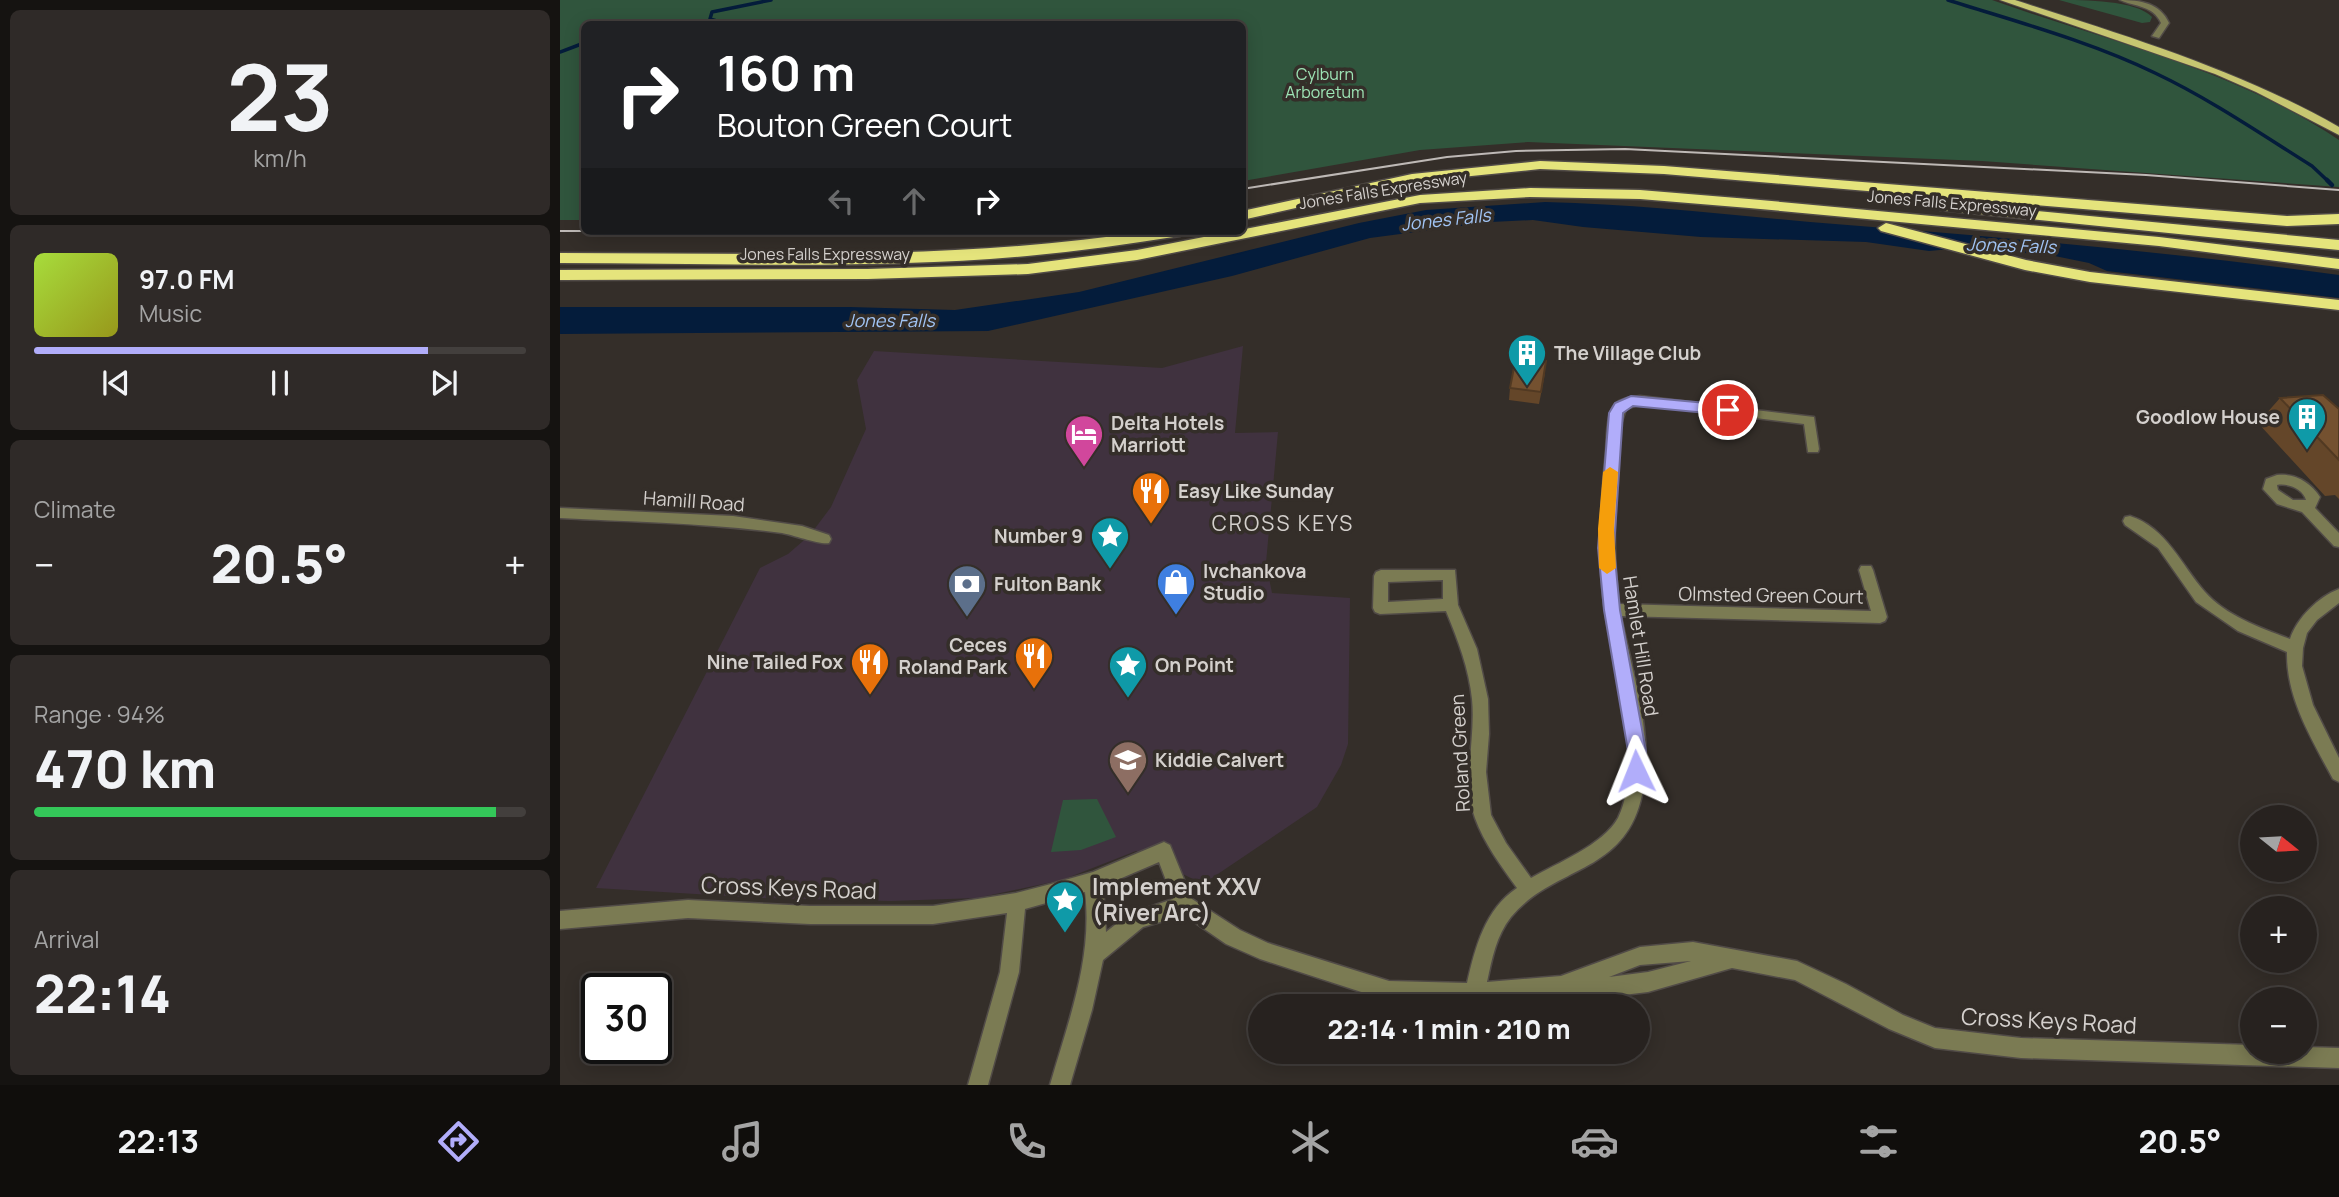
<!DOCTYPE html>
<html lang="en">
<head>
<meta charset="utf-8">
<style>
	:root { --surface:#27221f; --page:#2f2a28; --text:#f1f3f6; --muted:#a4a4a4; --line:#433f3d; --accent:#b1adfa }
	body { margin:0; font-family:Manrope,sans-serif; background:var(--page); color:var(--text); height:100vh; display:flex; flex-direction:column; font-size:26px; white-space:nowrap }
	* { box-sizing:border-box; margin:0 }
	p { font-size:23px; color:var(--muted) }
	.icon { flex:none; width:38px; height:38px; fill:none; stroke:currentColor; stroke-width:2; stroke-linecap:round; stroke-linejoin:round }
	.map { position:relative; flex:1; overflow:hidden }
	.sheet { display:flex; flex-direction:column; gap:10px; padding:10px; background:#151311; width:560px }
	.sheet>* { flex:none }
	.top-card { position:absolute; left:21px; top:21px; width:665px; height:214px; border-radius:10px; box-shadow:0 4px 18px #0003,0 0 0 2px var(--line); background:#202124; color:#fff; overflow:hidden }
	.needle { width:46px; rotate:108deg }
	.controls { position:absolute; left:1680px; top:805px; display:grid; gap:14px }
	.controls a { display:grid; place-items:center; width:77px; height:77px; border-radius:50%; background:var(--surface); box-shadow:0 4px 18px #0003,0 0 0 2px var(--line); font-size:35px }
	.speed { position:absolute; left:21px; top:973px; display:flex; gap:14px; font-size:35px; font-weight:700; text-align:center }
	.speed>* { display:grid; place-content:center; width:91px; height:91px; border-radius:50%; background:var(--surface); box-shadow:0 4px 18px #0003,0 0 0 2px var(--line); line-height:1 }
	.speed .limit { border:4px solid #111; border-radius:10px; background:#fff; color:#111 }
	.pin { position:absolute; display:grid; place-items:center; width:60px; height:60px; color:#fff; margin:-30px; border:4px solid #fff; border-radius:50%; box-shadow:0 2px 7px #0007 }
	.me { position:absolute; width:77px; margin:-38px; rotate:358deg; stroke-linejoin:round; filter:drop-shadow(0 0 5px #0008) }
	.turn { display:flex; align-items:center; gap:24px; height:147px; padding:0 21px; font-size:32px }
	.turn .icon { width:91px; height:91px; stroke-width:2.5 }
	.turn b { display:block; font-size:49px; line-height:60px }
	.lanes { display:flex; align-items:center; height:66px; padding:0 21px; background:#0003; justify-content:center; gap:35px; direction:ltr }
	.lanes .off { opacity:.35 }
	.big { font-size:52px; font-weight:800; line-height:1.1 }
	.sheet .widget { flex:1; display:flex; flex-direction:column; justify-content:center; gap:10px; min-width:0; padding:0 24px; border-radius:10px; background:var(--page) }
	.sheet .dial { align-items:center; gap:0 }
	.dial b { font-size:91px; line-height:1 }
	.song { display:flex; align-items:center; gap:21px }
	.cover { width:84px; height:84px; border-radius:10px; background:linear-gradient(135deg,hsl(80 70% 55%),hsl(60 70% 35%)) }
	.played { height:7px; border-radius:4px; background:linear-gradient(90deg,var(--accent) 80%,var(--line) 80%) }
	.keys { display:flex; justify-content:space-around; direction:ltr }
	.heat { display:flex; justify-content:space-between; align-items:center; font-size:38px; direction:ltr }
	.charge { height:10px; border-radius:5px; background:linear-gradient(90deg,#34c759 94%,var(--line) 0) }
	.trip { position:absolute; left:688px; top:994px; width:402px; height:70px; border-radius:35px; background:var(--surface); box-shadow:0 4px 18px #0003,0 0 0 2px var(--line); font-weight:800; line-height:70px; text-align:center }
	.menu { display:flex; height:112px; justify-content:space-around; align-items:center; background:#100e0c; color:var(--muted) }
	.menu .icon { width:49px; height:49px }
	.menu .active { color:var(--accent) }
	.menu b { font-size:32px; color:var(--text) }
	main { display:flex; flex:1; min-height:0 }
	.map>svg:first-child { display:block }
</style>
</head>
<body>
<main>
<section class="sheet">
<div class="widget dial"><b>23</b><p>km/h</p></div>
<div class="widget">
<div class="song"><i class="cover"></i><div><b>97.0 FM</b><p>Music</p></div></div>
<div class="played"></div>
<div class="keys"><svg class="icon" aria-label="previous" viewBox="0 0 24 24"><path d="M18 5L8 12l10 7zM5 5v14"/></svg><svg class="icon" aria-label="pause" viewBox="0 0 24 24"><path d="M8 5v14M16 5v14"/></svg><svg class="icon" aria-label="next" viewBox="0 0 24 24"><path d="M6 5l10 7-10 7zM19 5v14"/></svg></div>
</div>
<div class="widget"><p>Climate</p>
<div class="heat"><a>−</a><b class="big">20.5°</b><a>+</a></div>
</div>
<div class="widget"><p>Range · 94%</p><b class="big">470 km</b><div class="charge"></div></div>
<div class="widget"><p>Arrival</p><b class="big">22:14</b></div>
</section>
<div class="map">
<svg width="1779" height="1085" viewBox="0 0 1779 1085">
	<rect width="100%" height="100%" fill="#342e29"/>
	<path fill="#40323f" d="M683 346 675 433 718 432 706 563 712 593 790 598 788 744 781 765 757 807 643 884 576 851 502 880 417 898 331 901 202 898 36 888 200 568 228 554 250 535 271 507 306 429 297 380 314 351 602 368Z"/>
	<g fill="#30553d">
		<path d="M0 0H1432C1549 42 1674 69 1779 140V187L1422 161 968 142 860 150 683 181 682 24H24V220H0Z"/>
		<path d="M1499 0C1524 0 1576 0 1592 17L1590 22 1582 23Z"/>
		<path d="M537 799 556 837 521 850 491 852 503 800Z"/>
	</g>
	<path fill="#041c3b" d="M985 202C1074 204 1162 214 1250 222 1427 236 1603 251 1779 275V298L1547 271 1529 263 1485 254 1390 249 1369 251 1306 242 1141 237 1023 227 973 220 931 222 810 238 672 276 428 331 0 334V307H290L395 310 519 292 799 223 866 210Z"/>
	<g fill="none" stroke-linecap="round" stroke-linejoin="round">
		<g stroke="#041c3b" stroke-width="3.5">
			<path d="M1388 0C1457 22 1529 41 1595 73 1650 99 1701 134 1752 166L1769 182"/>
			<path d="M75 24H99"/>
			<path d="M157 24 160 22 150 19 152 12 211 0"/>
			<path d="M0 52 24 43"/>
		</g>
		<path stroke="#041c3b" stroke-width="4.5" d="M1767 180 1772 185"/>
		<g stroke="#514b47" stroke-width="3">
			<g id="minor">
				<path d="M1560 0C1580 0 1600 3 1609 23L1599 38 1592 36 1601 23C1593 5 1575 7 1560 0Z"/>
				<path d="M1080 396 1254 417 1259 449 1258 452H1248L1244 424 1080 404 1066 409 1061 424C1056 484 1051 544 1059 604L1311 611 1299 570 1301 566H1311L1313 570 1327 617 1325 621 1320 623 1061 616C1072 673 1095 737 1082 795 1065 875 994 865 951 917 936 936 932 959 927 982L1001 976 1080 947 1133 942 1237 961 1286 984 1343 1015 1375 1028 1461 1038 1692 1045V1052H1745V1047L1779 1048V1068L1461 1058 1375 1048 1329 1029 1235 980 1172 968 1088 992 1047 997 1001 996 901 1003 829 1001 700 959 666 944 624 915 583 927 543 960 532 1010 510 1085H490C508 1022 533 959 525 892L465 909 459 972 428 1085H408L440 972 447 913 373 924H250L128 918 0 929V911L128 900 250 906H373L456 893 491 884 533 872 604 842 610 845 632 899 680 930 708 943 829 981 907 983C915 948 925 909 957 888 941 866 924 843 915 818 902 780 916 738 912 699 909 669 898 640 886 611L820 614 815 612 813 608 814 576 816 572 821 570H895L898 605 917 649 928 699 929 734 926 772 931 815 946 843 971 878C997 863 1043 845 1058 818 1070 794 1069 761 1067 735 1064 691 1050 648 1044 604 1037 553 1041 502 1046 451 1047 438 1046 415 1055 404 1061 398 1072 397 1080 396ZM883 580V599L828 602V582ZM599 862 613 899 569 914 546 932 543 886ZM1131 961 1088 972 1049 977 1080 965Z"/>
				<path d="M1717 475C1735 473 1750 482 1760 497L1755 508 1779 533V547L1774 546 1742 512 1717 504 1703 489 1706 479ZM1717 485C1729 483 1743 489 1746 500H1733L1718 490Z"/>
				<path d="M0 508 173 516 242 526 269 535 271 539 269 543C261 545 233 535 222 533 148 523 74 522 0 518Z"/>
				<path d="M1570 516C1607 528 1621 565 1645 592 1666 616 1701 628 1730 639 1737 618 1758 597 1779 589V603L1757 620 1747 633 1743 648 1742 666 1753 705 1779 758V782L1773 779C1752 740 1726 698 1727 652L1678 631 1636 602 1598 548 1565 525 1563 521 1565 517Z"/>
			</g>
		</g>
		<g stroke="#514b47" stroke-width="2">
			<path id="primary" d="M1440 0H1455C1566 36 1677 69 1779 127V135L1696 92 1655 74Z"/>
		</g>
		<g stroke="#514b47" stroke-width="3">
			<g id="motorway">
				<path d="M980 161 1104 166 1727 216 1779 214V224L1727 226 1104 174 980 169 852 182 682 220V211L852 174Z"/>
				<path d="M970 188 1080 190 1189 199 1599 237 1779 259V269L1599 246 1189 208 1080 199 970 197 860 203 577 260 468 274 308 279 0 280V270L308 269 468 264 577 250 860 195Z"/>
				<path d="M1385 202 1779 240V250L1380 210 1377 207 1380 204Z"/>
				<path d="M1326 223 1466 260 1530 272 1779 300V310L1530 282 1465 270 1321 231 1318 228Z"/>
				<path d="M590 231H628L620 236C569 244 519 251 467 256 312 270 155 263 0 263V253C197 253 395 261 590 231Z"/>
			</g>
		</g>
		<use href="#minor" fill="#7b7b53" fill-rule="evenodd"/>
		<use href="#primary" fill="#c7c671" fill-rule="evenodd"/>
		<use href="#motorway" fill="#e5e47c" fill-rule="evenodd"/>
		<g stroke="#beb9b6" stroke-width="2">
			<path d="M682 189 887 157 956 151 1065 149 1586 175 1779 190"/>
			<path d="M0 231H67"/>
		</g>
	</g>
	<g fill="#644629">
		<path d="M985 373 979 404 949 400 950 388Z"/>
		<path d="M1720 398 1779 409V499L1775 495 1765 496 1698 423Z"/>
	</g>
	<g fill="#745130" stroke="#513922" stroke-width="2">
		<path d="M956 357 986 361 981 392 950 388Z"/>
		<path d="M1763 395 1779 409V460L1720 398Z"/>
	</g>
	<path fill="#b1adfa" stroke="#7370a2" stroke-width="2" d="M1071 396 1168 405 1175 410 1168 415 1073 406 1063 413 1054 548 1060 610 1086 751 1082 777 1076 779 1069 777 1066 771 1068 751 1044 610 1038 548 1049 413 1055 403Z"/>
	<path fill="#f59e0b" d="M1050 467 1058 472 1054 529 1056 568 1047 574 1039 568 1038 529 1043 472Z"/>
	<defs>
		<g id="building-pin" transform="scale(2.0125)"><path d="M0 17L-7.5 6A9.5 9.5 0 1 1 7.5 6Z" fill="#0f9aa8" stroke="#342e29"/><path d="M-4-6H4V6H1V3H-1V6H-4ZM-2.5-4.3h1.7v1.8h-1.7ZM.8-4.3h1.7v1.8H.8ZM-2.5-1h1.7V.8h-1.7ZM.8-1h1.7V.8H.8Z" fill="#fff"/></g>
		<g id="hotel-pin" transform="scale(2.0125)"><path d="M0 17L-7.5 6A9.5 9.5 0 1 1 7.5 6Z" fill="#d1479c" stroke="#342e29"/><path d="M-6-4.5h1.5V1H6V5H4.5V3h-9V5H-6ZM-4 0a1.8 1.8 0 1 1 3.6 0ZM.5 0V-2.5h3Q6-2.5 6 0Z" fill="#fff"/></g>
		<g id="restaurant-pin" transform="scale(2.0125)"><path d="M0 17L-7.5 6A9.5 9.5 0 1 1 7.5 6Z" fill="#e8710a" stroke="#342e29"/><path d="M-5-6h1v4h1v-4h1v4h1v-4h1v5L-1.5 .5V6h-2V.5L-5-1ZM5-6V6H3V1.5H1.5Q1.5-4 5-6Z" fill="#fff"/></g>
		<g id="sight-pin" transform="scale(2.0125)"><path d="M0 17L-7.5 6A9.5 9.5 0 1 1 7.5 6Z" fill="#0f9aa8" stroke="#342e29"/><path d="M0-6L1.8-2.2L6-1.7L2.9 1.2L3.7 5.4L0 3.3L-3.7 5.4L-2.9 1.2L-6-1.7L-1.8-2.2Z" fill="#fff"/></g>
		<g id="shop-pin" transform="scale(2.0125)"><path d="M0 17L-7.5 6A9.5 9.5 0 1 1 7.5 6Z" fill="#3f7fe0" stroke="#342e29"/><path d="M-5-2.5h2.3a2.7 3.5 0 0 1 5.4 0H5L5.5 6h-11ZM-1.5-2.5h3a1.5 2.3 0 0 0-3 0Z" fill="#fff"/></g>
		<g id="bank-pin" transform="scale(2.0125)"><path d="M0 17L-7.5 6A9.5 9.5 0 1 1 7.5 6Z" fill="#5c6f8a" stroke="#342e29"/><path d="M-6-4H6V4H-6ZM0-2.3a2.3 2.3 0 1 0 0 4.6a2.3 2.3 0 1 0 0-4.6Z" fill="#fff"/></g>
		<g id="school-pin" transform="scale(2.0125)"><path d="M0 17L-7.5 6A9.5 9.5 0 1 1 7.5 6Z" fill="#8d6e63" stroke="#342e29"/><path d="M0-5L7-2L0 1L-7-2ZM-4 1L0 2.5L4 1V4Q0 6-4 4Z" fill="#fff"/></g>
	</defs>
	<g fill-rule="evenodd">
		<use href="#building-pin" x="967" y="353"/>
		<use href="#building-pin" x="1747" y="417"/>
		<use href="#hotel-pin" x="524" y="434"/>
		<use href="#restaurant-pin" x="591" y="491"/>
		<use href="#sight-pin" x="550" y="536"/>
		<use href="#shop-pin" x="616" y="582"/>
		<use href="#bank-pin" x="407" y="584"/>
		<use href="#restaurant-pin" x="474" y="656"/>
		<use href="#restaurant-pin" x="310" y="662"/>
		<use href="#sight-pin" x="568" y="665"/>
		<use href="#school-pin" x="568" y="760"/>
		<use href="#sight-pin" x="505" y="900"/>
	</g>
	<g text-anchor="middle" stroke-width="7" stroke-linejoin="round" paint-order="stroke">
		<g font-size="16" fill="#9de4b5" stroke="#342e29">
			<text x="765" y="80">Cylburn<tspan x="765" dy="18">Arboretum</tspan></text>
		</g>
		<g font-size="16" fill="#d4d0cd" stroke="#342e29">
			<text transform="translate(823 190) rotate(-9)" y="6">Jones Falls Expressway</text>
			<text transform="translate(1392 203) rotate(5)" y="6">Jones Falls Expressway</text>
			<text x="265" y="260">Jones Falls Expressway</text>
		</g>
		<g font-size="18" font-style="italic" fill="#a1c4f4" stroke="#342e29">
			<text transform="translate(886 220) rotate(-6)" y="6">Jones Falls</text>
			<text transform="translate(1451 246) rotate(2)" y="6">Jones Falls</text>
			<text x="330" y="327">Jones Falls</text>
		</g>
		<g font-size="19" font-weight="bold" fill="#d4d0cd" stroke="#342e29" text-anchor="start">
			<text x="994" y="360">The Village Club</text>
			<text x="1720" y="424" text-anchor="end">Goodlow House</text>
			<text x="551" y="430">Delta Hotels<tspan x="551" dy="22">Marriott</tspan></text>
			<text x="618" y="498">Easy Like Sunday</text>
			<text x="523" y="543" text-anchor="end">Number 9</text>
			<text x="643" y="578">Ivchankova<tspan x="643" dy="22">Studio</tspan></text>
			<text x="434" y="591">Fulton Bank</text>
			<text x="447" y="652" text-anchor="end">Ceces<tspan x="447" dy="22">Roland Park</tspan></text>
			<text x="283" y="669" text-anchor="end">Nine Tailed Fox</text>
			<text x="595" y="672">On Point</text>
			<text x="595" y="767">Kiddie Calvert</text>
		</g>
		<g font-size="19" fill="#d4d0cd" stroke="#342e29">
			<text transform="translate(134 501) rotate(4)" y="7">Hamill Road</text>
			<text transform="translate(1211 595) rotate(1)" y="7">Olmsted Green Court</text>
			<text transform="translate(1081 646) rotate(81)" y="7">Hamlet Hill Road</text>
			<text transform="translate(900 753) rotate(-93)" y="7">Roland Green</text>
		</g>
		<g font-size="21" letter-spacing="2" fill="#d4d0cd" stroke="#342e29">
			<text x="723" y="531">CROSS KEYS</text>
		</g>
		<g font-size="23" font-weight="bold" fill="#d4d0cd" stroke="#342e29" text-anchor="start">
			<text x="532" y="895">Implement XXV<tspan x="532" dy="26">(River Arc)</tspan></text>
		</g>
		<g font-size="23" fill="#d4d0cd" stroke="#342e29">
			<text transform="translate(229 888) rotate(2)" y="8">Cross Keys Road</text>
			<text transform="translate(1489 1021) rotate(3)" y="8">Cross Keys Road</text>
		</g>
	</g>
</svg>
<div class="controls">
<a><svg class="needle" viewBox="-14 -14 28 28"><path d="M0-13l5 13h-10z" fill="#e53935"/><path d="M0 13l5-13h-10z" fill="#a4a4a4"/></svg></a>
<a>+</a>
<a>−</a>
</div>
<div class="speed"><div class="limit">30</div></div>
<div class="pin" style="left:1168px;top:410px;background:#d93025"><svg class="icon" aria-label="arrive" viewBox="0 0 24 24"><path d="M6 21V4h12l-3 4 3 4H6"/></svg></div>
<svg class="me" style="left:1076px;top:771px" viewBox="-20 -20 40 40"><path d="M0-17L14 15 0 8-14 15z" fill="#b1adfa" stroke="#fff" stroke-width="4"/></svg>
<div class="trip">22:14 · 1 min · 210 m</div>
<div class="top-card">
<div class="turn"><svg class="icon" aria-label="right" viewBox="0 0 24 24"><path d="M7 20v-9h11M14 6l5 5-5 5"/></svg><div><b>160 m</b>Bouton Green Court</div></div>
<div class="lanes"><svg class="icon off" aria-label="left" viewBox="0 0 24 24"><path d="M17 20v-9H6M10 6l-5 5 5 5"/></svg><svg class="icon off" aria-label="ahead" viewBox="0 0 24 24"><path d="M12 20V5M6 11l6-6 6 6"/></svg><svg class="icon" aria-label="right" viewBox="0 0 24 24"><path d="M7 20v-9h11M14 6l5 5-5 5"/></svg></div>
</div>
</div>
</main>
<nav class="menu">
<b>22:13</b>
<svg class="icon active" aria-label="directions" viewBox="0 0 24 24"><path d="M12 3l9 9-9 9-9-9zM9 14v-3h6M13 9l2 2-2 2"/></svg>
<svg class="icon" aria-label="music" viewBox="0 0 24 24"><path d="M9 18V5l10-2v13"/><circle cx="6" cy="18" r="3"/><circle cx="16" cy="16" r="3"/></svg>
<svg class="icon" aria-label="phone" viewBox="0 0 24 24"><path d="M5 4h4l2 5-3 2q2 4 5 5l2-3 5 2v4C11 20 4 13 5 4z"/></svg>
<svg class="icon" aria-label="climate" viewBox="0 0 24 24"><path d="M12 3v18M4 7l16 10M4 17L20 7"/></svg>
<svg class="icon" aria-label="car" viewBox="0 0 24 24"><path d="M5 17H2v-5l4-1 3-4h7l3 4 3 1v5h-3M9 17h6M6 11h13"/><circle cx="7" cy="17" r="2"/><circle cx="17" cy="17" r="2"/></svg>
<svg class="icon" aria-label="filters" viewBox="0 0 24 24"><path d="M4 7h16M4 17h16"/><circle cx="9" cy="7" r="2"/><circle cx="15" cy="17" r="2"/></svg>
<b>20.5°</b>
</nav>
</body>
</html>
